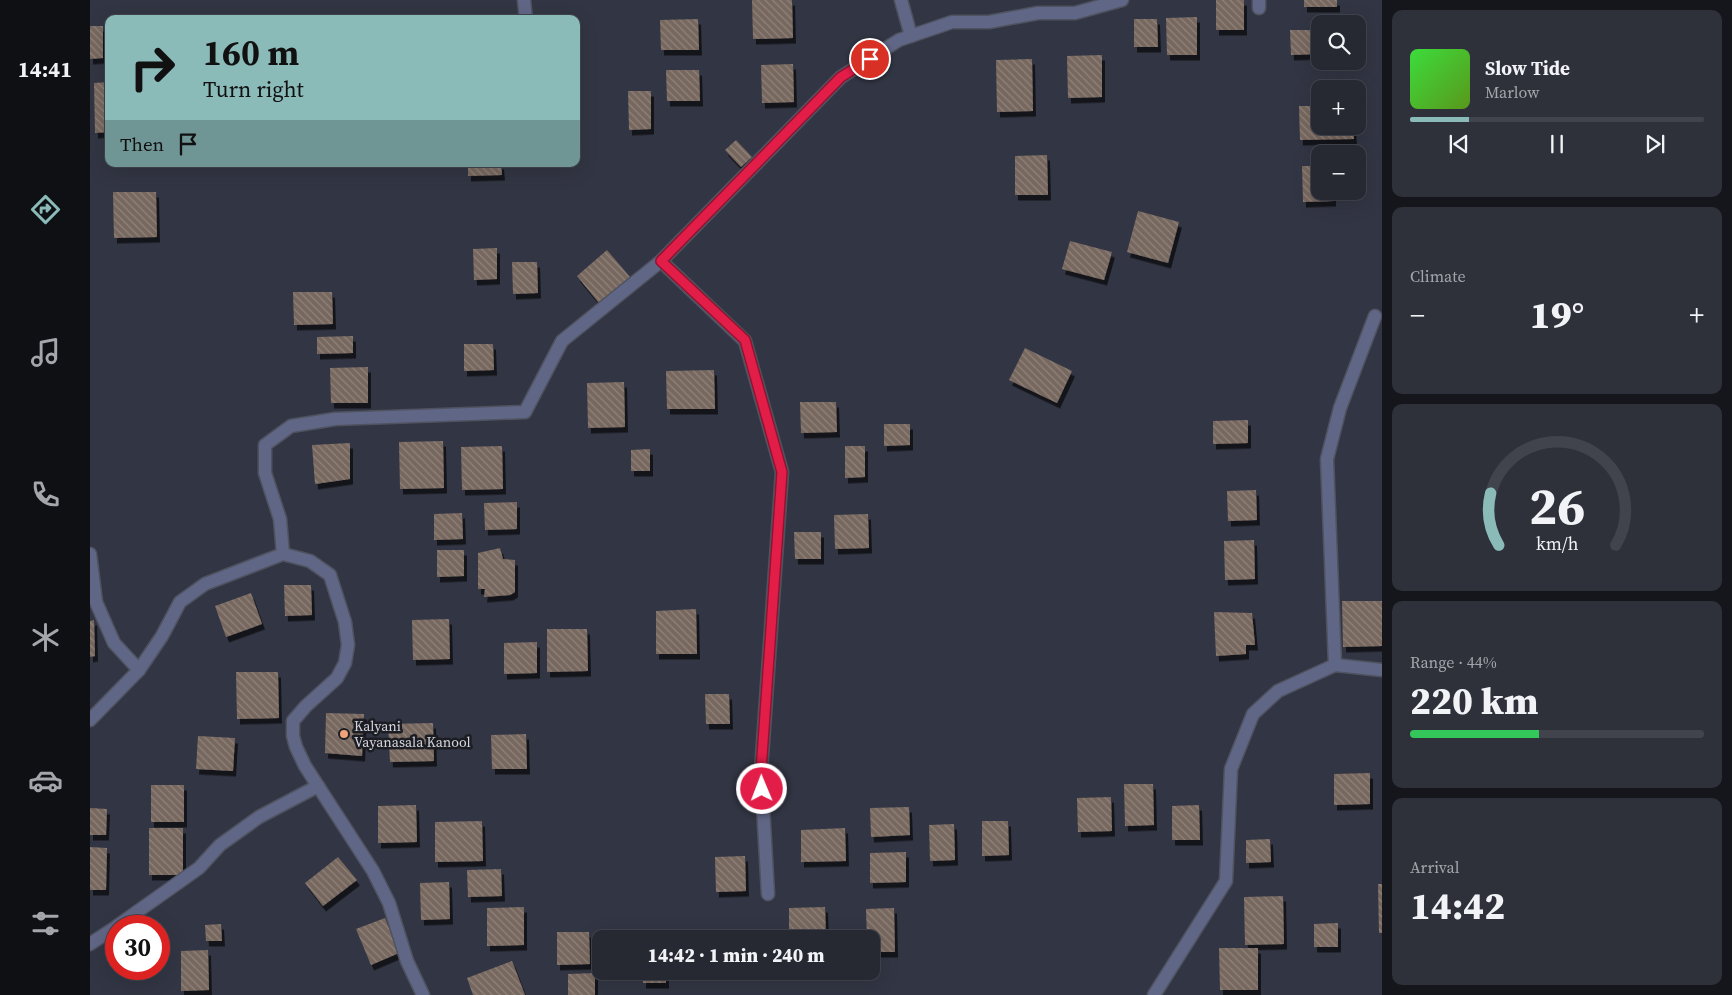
<!DOCTYPE html>
<html lang="en">
<head>
<meta charset="utf-8">
<style>
	:root { --surface:#262832; --page:#2e303a; --text:#f1f3f6; --muted:#a4a6ac; --line:#42444d; --accent:#8bbbb9 }
	body { margin:0; font-family:"Source Serif 4",serif; background:var(--page); color:var(--text); height:100vh; display:flex; flex-direction:column; font-size:19px; white-space:nowrap }
	* { box-sizing:border-box; margin:0 }
	p { font-size:16px; color:var(--muted) }
	.icon { flex:none; width:28px; height:28px; fill:none; stroke:currentColor; stroke-width:2; stroke-linecap:round; stroke-linejoin:round }
	.map { position:relative; flex:1; overflow:hidden }
	.details { display:flex; flex-direction:column; gap:10px; padding:10px; background:#15161c; width:350px }
	.details>* { flex:none }
	.top-card { position:absolute; left:15px; top:15px; width:475px; height:152px; border-radius:10px; box-shadow:0 5px 20px #0002,0 0 0 1px var(--line); background:#8bbbb9; color:#111; overflow:hidden }
	.controls { position:absolute; left:1221px; top:15px; display:grid; gap:10px }
	.controls a { display:grid; place-items:center; width:55px; height:55px; border-radius:10px; background:var(--surface); box-shadow:0 5px 20px #0002,0 0 0 1px var(--line); font-size:25px }
	.speed { position:absolute; left:15px; top:915px; display:flex; gap:10px; font-size:25px; font-weight:700; text-align:center }
	.speed>* { display:grid; place-content:center; width:65px; height:65px; border-radius:50%; background:var(--surface); box-shadow:0 5px 20px #0002,0 0 0 1px var(--line); line-height:1 }
	.speed .limit { border:8px solid #d22; background:#fff; color:#111 }
	.pin { position:absolute; display:grid; place-items:center; width:42px; height:42px; color:#fff; margin:-21px; border:2px solid #fff; border-radius:50%; box-shadow:0 1px 5px #0007 }
	.me { position:absolute; width:55px; margin:-28px; rotate:359deg; stroke-linejoin:round; filter:drop-shadow(0 0 4px #0008) }
	.turn { display:flex; align-items:center; gap:18px; height:105px; padding:0 15px; font-size:22px }
	.turn .icon { width:65px; height:65px; stroke-width:2.5 }
	.turn b { display:block; font-size:35px; line-height:42px }
	.then { display:flex; align-items:center; height:48px; padding:0 15px; background:#0003; gap:10px; font-size:19px }
	.big { font-size:38px; font-weight:800; line-height:1.1 }
	.details .card { flex:1; display:flex; flex-direction:column; justify-content:center; gap:8px; min-width:0; padding:0 18px; border-radius:10px; background:var(--page) }
	.details .dial { align-items:center; gap:0 }
	.dial svg { height:130px; overflow:visible; fill:none; stroke:var(--line); stroke-width:7; stroke-linecap:round; text-anchor:middle }
	.dial text { fill:var(--text); stroke:none }
	.song { display:flex; align-items:center; gap:15px }
	.cover { width:60px; height:60px; border-radius:8px; background:linear-gradient(135deg,hsl(120 70% 55%),hsl(90 70% 35%)) }
	.played { height:5px; border-radius:2px; background:linear-gradient(90deg,var(--accent) 20%,var(--line) 20%) }
	.keys { display:flex; justify-content:space-around; direction:ltr }
	.heat { display:flex; justify-content:space-between; align-items:center; font-size:28px; direction:ltr }
	.charge { height:8px; border-radius:4px; background:linear-gradient(90deg,#34c759 44%,var(--line) 0) }
	.trip { position:absolute; left:502px; top:930px; width:288px; height:50px; border-radius:10px; background:var(--surface); box-shadow:0 5px 20px #0002,0 0 0 1px var(--line); font-weight:800; line-height:50px; text-align:center }
	main { display:flex; flex:1; min-height:0 }
	.tabs { display:flex; flex-direction:column; width:90px; justify-content:space-around; align-items:center; background:#0f1014; color:var(--muted) }
	.tabs .icon { width:35px; height:35px }
	.tabs .active { color:var(--accent) }
	.tabs b { font-size:22px; color:var(--text) }
	.map>svg:first-child { display:block }
</style>
</head>
<body>
<main>
<nav class="tabs">
<b>14:41</b>
<svg class="icon active" aria-label="directions" viewBox="0 0 24 24"><path d="M12 3l9 9-9 9-9-9zM9 14v-3h6M13 9l2 2-2 2"/></svg>
<svg class="icon" aria-label="music" viewBox="0 0 24 24"><path d="M9 18V5l10-2v13"/><circle cx="6" cy="18" r="3"/><circle cx="16" cy="16" r="3"/></svg>
<svg class="icon" aria-label="phone" viewBox="0 0 24 24"><path d="M5 4h4l2 5-3 2q2 4 5 5l2-3 5 2v4C11 20 4 13 5 4z"/></svg>
<svg class="icon" aria-label="climate" viewBox="0 0 24 24"><path d="M12 3v18M4 7l16 10M4 17L20 7"/></svg>
<svg class="icon" aria-label="car" viewBox="0 0 24 24"><path d="M5 17H2v-5l4-1 3-4h7l3 4 3 1v5h-3M9 17h6M6 11h13"/><circle cx="7" cy="17" r="2"/><circle cx="17" cy="17" r="2"/></svg>
<svg class="icon" aria-label="filters" viewBox="0 0 24 24"><path d="M4 7h16M4 17h16"/><circle cx="9" cy="7" r="2"/><circle cx="15" cy="17" r="2"/></svg>
</nav>
<div class="map">
<svg width="1292" height="995" viewBox="0 0 1292 995">
	<defs>
		<pattern id="building-back-hatch" width="6" height="6" patternUnits="userSpaceOnUse" patternTransform="scale(1.25)"><rect width="6" height="6" fill="#77675e"/><path d="M-1 5l2 2M0 0l6 6M5-1l2 2" fill="none" stroke="#90837c"/></pattern>
		<filter id="shadow"><feDropShadow dx="3" dy="5.5" stdDeviation="0" flood-color="#0009"/></filter>
	</defs>
	<rect width="100%" height="100%" fill="#323543"/>
	<g fill="url(#building-back-hatch)" filter="url(#shadow)">
		<path d="M662 0H702L703 38 663 39Z"/>
		<rect x="1126" y="0" width="28" height="30"/>
		<rect x="1214" y="0" width="33" height="7"/>
		<path d="M1107 17V55H1077L1076 18Z"/>
		<path d="M608 19 609 50H571L570 20Z"/>
		<path d="M1044 19H1067L1068 47H1044Z"/>
		<path d="M0 26H13V58L0 59Z"/>
		<path d="M1200 30H1230V54L1201 55Z"/>
		<path d="M1012 55V97L978 98 977 56Z"/>
		<path d="M942 59 943 111 907 112 906 60Z"/>
		<path d="M703 64 704 102 672 103 671 65Z"/>
		<path d="M576 70H609L610 101H577Z"/>
		<path d="M19 82V132L5 133 4 83Z"/>
		<path d="M538 91H561V129L539 130Z"/>
		<path d="M1209 106H1230V126H1263L1264 139 1210 140Z"/>
		<path d="M646 140 662 157 651 167 635 150Z"/>
		<path d="M957 155 958 195H925V156Z"/>
		<path d="M378 164H411L412 175 378 176Z"/>
		<path d="M1212 166H1230V191H1243V201L1213 202Z"/>
		<path d="M23 192H66L67 237 24 238Z"/>
		<path d="M1048 211 1089 222 1078 263 1037 252Z"/>
		<path d="M980 241 1022 252 1014 280 972 269Z"/>
		<path d="M407 248V279L384 280 383 249Z"/>
		<path d="M517 250 540 277 509 303 487 276Z"/>
		<path d="M422 262H447L448 293 423 294Z"/>
		<path d="M203 292H242L243 324 204 325Z"/>
		<path d="M263 336V353L227 354V337Z"/>
		<path d="M374 344H403L404 370 374 371Z"/>
		<path d="M935 348 982 371 967 403 919 380Z"/>
		<path d="M278 367V403H241L240 368Z"/>
		<path d="M624 370 625 409H577L576 371Z"/>
		<path d="M534 382 535 427 498 428 497 383Z"/>
		<path d="M710 402H746L747 432 711 433Z"/>
		<path d="M1158 420V443L1123 444V421Z"/>
		<path d="M794 424H820V445L794 446Z"/>
		<path d="M353 441 354 488 310 489 309 442Z"/>
		<path d="M260 443V479L225 484 222 445Z"/>
		<path d="M412 446 413 489 372 490 371 447Z"/>
		<path d="M755 446H775V477L755 478Z"/>
		<path d="M560 449V471H541V450Z"/>
		<path d="M1166 490 1167 520 1138 521 1137 491Z"/>
		<path d="M427 502V529L395 530 394 503Z"/>
		<path d="M372 513 373 539 344 540V514Z"/>
		<path d="M778 514 779 548 745 549 744 515Z"/>
		<path d="M704 532H731V559H705Z"/>
		<path d="M1164 540 1165 579 1135 580 1134 541Z"/>
		<path d="M410 548 413 559 425 560V592L420 595 394 597 395 589H388V553Z"/>
		<path d="M347 550H374V576L347 577Z"/>
		<path d="M194 585H221L222 615 195 616Z"/>
		<path d="M161 593 172 624 136 637 125 606Z"/>
		<path d="M1252 601H1292V646L1253 647Z"/>
		<path d="M606 609 607 654H566V611Z"/>
		<path d="M1124 612 1162 613 1165 645H1156V654L1126 656Z"/>
		<path d="M359 619 360 659 323 660 322 620Z"/>
		<path d="M4 620 5 656 0 657V621Z"/>
		<path d="M457 629H497L498 671 457 672Z"/>
		<path d="M447 642V673L414 674V643Z"/>
		<path d="M146 672H188L189 718 147 719Z"/>
		<path d="M615 694H639L640 724H616Z"/>
		<path d="M236 713 274 714 272 756 235 753Z"/>
		<path d="M343 723 344 761 300 762 298 724Z"/>
		<path d="M436 734 437 769H402L401 735Z"/>
		<path d="M108 736 145 738 143 771 106 769Z"/>
		<path d="M1280 773V804L1244 805V774Z"/>
		<path d="M1034 784H1063L1064 825 1035 826Z"/>
		<rect x="61" y="785" width="33" height="37"/>
		<path d="M1021 797 1022 831 988 832 987 798Z"/>
		<path d="M326 805 327 842 288 843V806Z"/>
		<path d="M1109 805 1110 840H1082V806Z"/>
		<path d="M819 807 820 835 781 837 780 808Z"/>
		<path d="M0 808 17 809 16 835H0Z"/>
		<path d="M392 821 393 861 345 862V822Z"/>
		<path d="M892 821H918L919 855 892 856Z"/>
		<path d="M864 824 865 860 840 861 839 825Z"/>
		<rect x="59" y="828" width="34" height="47"/>
		<path d="M755 828 756 861 711 862V830Z"/>
		<path d="M1180 839 1181 862 1156 863V840Z"/>
		<path d="M0 847 17 848 16 890H0Z"/>
		<path d="M816 852V882L780 883V853Z"/>
		<path d="M655 856 656 891 626 892 625 857Z"/>
		<path d="M248 857 267 880 233 906 215 883Z"/>
		<path d="M411 869 412 896 378 897 377 870Z"/>
		<path d="M359 882 360 919 331 920 330 883Z"/>
		<path d="M1288 884H1292V933H1289Z"/>
		<path d="M1193 896 1194 944 1155 945 1154 897Z"/>
		<path d="M434 907V945L397 946V908Z"/>
		<path d="M735 907 736 939H699V908Z"/>
		<path d="M804 908 805 952H781V939H777L776 909Z"/>
		<path d="M295 918 309 953 281 965 266 929Z"/>
		<path d="M1248 923V947H1224V924Z"/>
		<path d="M131 924 132 941H116L115 925Z"/>
		<path d="M467 932H499L500 964 467 965Z"/>
		<path d="M1129 948H1168V990H1130Z"/>
		<path d="M118 950 119 990 91 991V951Z"/>
		<path d="M422 961 435 995H383L377 978Z"/>
		<rect x="553" y="971" width="23" height="12"/>
		<path d="M505 973V995H478V974Z"/>
	</g>
	<g fill="none" stroke-linecap="round" stroke-linejoin="round">
		<g stroke="#4f525f" stroke-width="15">
			<g id="minor">
				<path d="M434 0 436 19"/>
				<path d="M811 0 821 36"/>
				<path d="M1169 8V0"/>
				<path d="M571 261 655 341 692 472 671 771 678 894"/>
				<path d="M0 554 6 602 24 643 49 670 72 636 90 602 115 584 193 554 190 519 175 473V445L201 426 245 419 435 412 472 341 571 261 751 77 809 40 862 22H899L948 13H985L1032 0"/>
				<path d="M193 554 220 561 240 575 255 622 258 645 255 663 247 678 216 706 203 721V736L206 747 215 766 283 871 299 903 317 961 333 995"/>
				<path d="M1245 665 1237 459 1250 408 1285 316"/>
				<path d="M0 720 49 670"/>
				<path d="M27 926 109 868 130 845 169 817 228 786"/>
				<path d="M0 944 26 927"/>
				<path d="M1064 995 1136 881 1141 769 1163 714 1188 691 1245 665 1292 670"/>
			</g>
		</g>
		<use href="#minor" stroke="#606685" stroke-width="12"/>
	</g>
	<g fill="none" stroke-linecap="round" stroke-linejoin="round">
		<g stroke="#92132f" stroke-width="12">
			<path id="route" d="M672 789 671 771 692 472 655 340 571 261 751 77 780 59"/>
		</g>
		<use href="#route" stroke="#e11d48" stroke-width="9"/>
	</g>
	<circle fill="#f0a279" stroke="#1c1d23" stroke-width="2" cx="254" cy="734" r="5"/>
	<g text-anchor="middle" stroke-width="5" stroke-linejoin="round" paint-order="stroke">
		<g font-size="14" fill="#d4d6df" stroke="#1c1d23" text-anchor="start">
			<text x="264" y="731">Kalyani<tspan x="264" dy="16">Vayanasala Kanool</tspan></text>
		</g>
	</g>
</svg>
<div class="controls">
<a><svg class="icon" aria-label="search" viewBox="0 0 24 24"><circle cx="10" cy="10" r="6"/><path d="M15 15l6 6"/></svg></a>
<a>+</a>
<a>−</a>
</div>
<div class="speed"><div class="limit">30</div></div>
<div class="pin" style="left:780px;top:59px;background:#d93025"><svg class="icon" aria-label="arrive" viewBox="0 0 24 24"><path d="M6 21V4h12l-3 4 3 4H6"/></svg></div>
<svg class="me" style="left:672px;top:789px" viewBox="-20 -20 40 40"><circle r="17" fill="#e11d48" stroke="#fff" stroke-width="3"/><path d="M0-11L8 9 0 5-8 9z" fill="#fff"/></svg>
<div class="trip">14:42 · 1 min · 240 m</div>
<div class="top-card">
<div class="turn"><svg class="icon" aria-label="right" viewBox="0 0 24 24"><path d="M7 20v-9h11M14 6l5 5-5 5"/></svg><div><b>160 m</b>Turn right</div></div>
<div class="then">Then<svg class="icon" aria-label="arrive" viewBox="0 0 24 24"><path d="M6 21V4h12l-3 4 3 4H6"/></svg></div>
</div>
</div>
<section class="details">
<div class="card">
<div class="song"><i class="cover"></i><div><b>Slow Tide</b><p>Marlow</p></div></div>
<div class="played"></div>
<div class="keys"><svg class="icon" aria-label="previous" viewBox="0 0 24 24"><path d="M18 5L8 12l10 7zM5 5v14"/></svg><svg class="icon" aria-label="pause" viewBox="0 0 24 24"><path d="M8 5v14M16 5v14"/></svg><svg class="icon" aria-label="next" viewBox="0 0 24 24"><path d="M6 5l10 7-10 7zM19 5v14"/></svg></div>
</div>
<div class="card"><p>Climate</p>
<div class="heat"><a>−</a><b class="big">19°</b><a>+</a></div>
</div>
<div class="card dial"><svg viewBox="0 0 100 80">
<path d="M14 69A42 42 0 1 1 86 69"/>
<path d="M14 69A42 42 0 0 1 9 37" stroke="#8bbbb9"/>
<text x="50" y="56" font-size="32" font-weight="700">26</text>
<text x="50" y="72" font-size="11">km/h</text>
</svg></div>
<div class="card"><p>Range · 44%</p><b class="big">220 km</b><div class="charge"></div></div>
<div class="card"><p>Arrival</p><b class="big">14:42</b></div>
</section>
</main>
</body>
</html>
